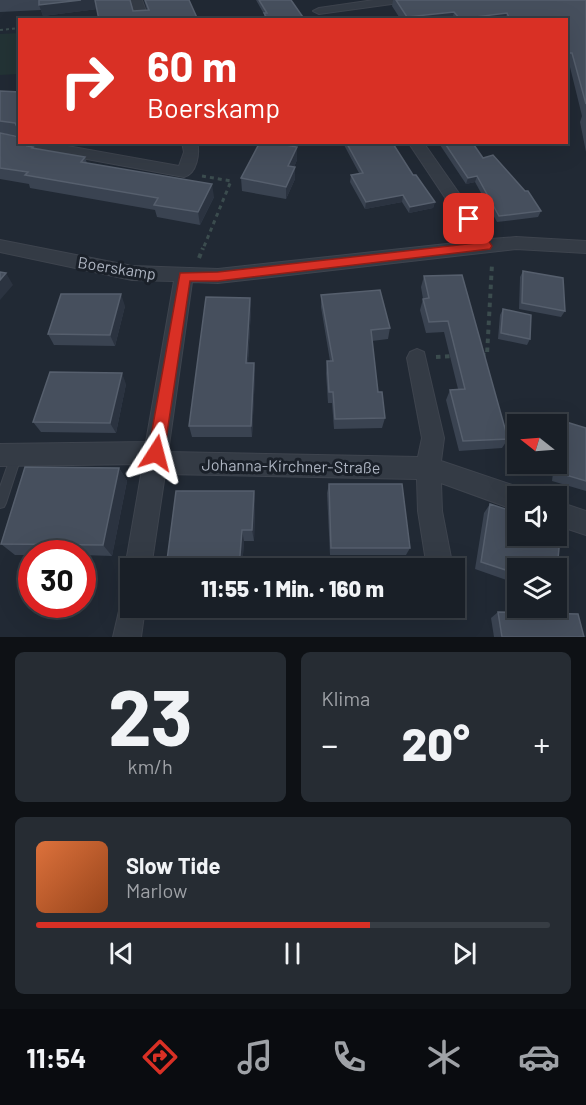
<!DOCTYPE html>
<html lang="de">
<head>
<meta charset="utf-8">
<style>
	:root { --surface:#191f27; --page:#262c33; --text:#f1f3f6; --muted:#9fa2a7; --line:#373d44; --accent:#d93025 }
	body { margin:0; font-family:Barlow,sans-serif; background:var(--page); color:var(--text); height:100vh; display:flex; flex-direction:column; font-size:22px; white-space:nowrap }
	* { box-sizing:border-box; margin:0 }
	p { font-size:20px; color:var(--muted) }
	.icon { flex:none; width:33px; height:33px; fill:none; stroke:currentColor; stroke-width:2; stroke-linecap:round; stroke-linejoin:round }
	.map { position:relative; height:637px; overflow:hidden }
	.drawer { display:flex; flex-direction:column; gap:15px; padding:15px; background:#0e1115; flex:1 }
	.drawer>* { flex:none }
	.banner { position:absolute; left:18px; top:18px; width:550px; height:126px; border-radius:0px; box-shadow:0 6px 24px #0002,0 0 0 2px var(--line); background:#d93025; color:#fff; overflow:hidden }
	.needle { width:39px; rotate:287deg }
	.controls { position:absolute; left:507px; top:414px; display:grid; gap:12px }
	.controls a { display:grid; place-items:center; width:60px; height:60px; border-radius:0px; background:var(--surface); box-shadow:0 6px 24px #0002,0 0 0 2px var(--line); font-size:30px }
	.speed { position:absolute; left:18px; top:540px; display:flex; gap:12px; font-size:30px; font-weight:700; text-align:center }
	.speed>* { display:grid; place-content:center; width:78px; height:78px; border-radius:50%; background:var(--surface); box-shadow:0 6px 24px #0002,0 0 0 2px var(--line); line-height:1 }
	.speed .limit { border:9px solid #d22; background:#fff; color:#111 }
	.pin { position:absolute; display:grid; place-items:center; width:51px; height:51px; color:#fff; margin:-26px; border-radius:12px; box-shadow:0 3px 9px #0006 }
	.me { position:absolute; width:66px; margin:-33px; rotate:9deg; stroke-linejoin:round; filter:drop-shadow(0 0 4px #0008) }
	.turn { display:flex; align-items:center; gap:21px; height:126px; padding:0 30px; font-size:27px }
	.turn .icon { width:78px; height:78px; stroke-width:2.5 }
	.turn b { display:block; font-size:42px; line-height:51px }
	.big { font-size:45px; font-weight:800; line-height:1.1 }
	.drawer .card { flex:1; display:flex; flex-direction:column; justify-content:center; gap:9px; min-width:0; padding:0 21px; border-radius:9px; background:var(--page) }
	.drawer .dial { align-items:center; gap:0 }
	.dial b { font-size:78px; line-height:1 }
	.song { display:flex; align-items:center; gap:18px }
	.cover { width:72px; height:72px; border-radius:9px; background:linear-gradient(135deg,hsl(20 70% 55%),hsl(20 70% 35%)) }
	.played { height:6px; border-radius:3px; background:linear-gradient(90deg,var(--accent) 65%,var(--line) 65%) }
	.keys { display:flex; justify-content:space-around; direction:ltr }
	.heat { display:flex; justify-content:space-between; align-items:center; font-size:33px; direction:ltr }
	.drawer .tiles { flex:1; display:grid; gap:15px; grid-template-columns:1fr 1fr }
	.card:last-child { grid-column:span 2 }
	.trip { position:absolute; left:120px; top:558px; width:345px; height:60px; border-radius:0px; background:var(--surface); box-shadow:0 6px 24px #0002,0 0 0 2px var(--line); font-weight:800; line-height:60px; text-align:center }
	.menu { display:flex; height:96px; justify-content:space-around; align-items:center; background:#0a0c10; color:var(--muted) }
	.menu .icon { width:42px; height:42px }
	.menu .on { color:var(--accent) }
	.menu b { font-size:27px; color:var(--text) }
	.map>svg:first-child { display:block }
</style>
</head>
<body>
<div class="map">
<svg width="586" height="637" viewBox="0 0 586 637">
	<rect width="100%" height="100%" fill="#212934"/>
	<path fill="#233335" d="M19 33V74L0 75V34Z"/>
	<g fill="none" stroke-linecap="round" stroke-linejoin="round">
		<g stroke="#3e444e" stroke-width="2">
			<path id="service" d="M16 452 20 453 21 457 6 503 4 507 0 508V487L12 453Z"/>
		</g>
		<g stroke="#3e444e" stroke-width="2">
			<g id="minor">
				<path d="M130 0H142L149 20H137Z"/>
				<path d="M374 0H405L399 3 319 14 313 11 319 8Z"/>
				<path d="M0 135 20 138V142H45L179 166 184 152 182 142H197C200 153 197 174 184 177L0 143Z"/>
				<path d="M408 142H423L491 239 516 237 586 241V253L516 249 218 283 192 282 168 452 418 457 422 438 407 358 410 352 417 349 424 352 444 438 441 461 518 487 527 491 529 496H518V511L441 483 442 511 453 568H427L418 511 417 479 165 474 151 568H130V578L125 568 143 464 0 466V444L146 442 174 281 132 280 0 252V240L132 266 218 269 474 241Z"/>
				<path d="M556 501 586 511V535L556 525Z"/>
				<path d="M130 595V608H145L141 637H113L122 598Z"/>
			</g>
		</g>
		<path stroke="#3b4c4e" stroke-width="2" stroke-dasharray="3 3" stroke-linecap="butt" d="M0 30 20 28"/>
		<path stroke="#3b4c4e" stroke-width="3" stroke-dasharray="4 4" stroke-linecap="butt" d="M202 176 231 181 203 249"/>
		<g stroke="#3b4c4e" stroke-width="4" stroke-dasharray="4.5 4.5" stroke-linecap="butt">
			<path d="M199 258 203 248"/>
			<path d="M481 355H487L492 264"/>
			<path d="M436 357 455 356"/>
		</g>
		<use href="#service" fill="#343b45" fill-rule="evenodd"/>
		<use href="#minor" fill="#343b45" fill-rule="evenodd"/>
	</g>
	<g fill="#3a4351">
		<path d="M0 0H130L133 11 147 10 144 0H189L198 20 97 9 43 16 41 10 0 12Z"/>
		<path d="M256 0H291L305 20H264V14Z"/>
		<path d="M393 0H586V152L580 122 582 116 569 63H567V20H401L392 6Z"/>
		<path d="M0 91 20 92V136L0 133Z"/>
		<path d="M0 133 20 142H32L35 149 85 157 87 163 214 197 200 225 157 217 155 210 30 188 29 184 0 179Z"/>
		<path d="M344 142H392L413 175 435 202 433 208 409 213 402 202 365 209 350 182 351 175 359 173 344 145Z"/>
		<path d="M438 142H472L483 158 541 211 538 217 497 222 475 182 466 184Z"/>
		<path d="M297 147V160L294 167H295V179L286 199 242 191 241 178Z"/>
		<path d="M523 271 565 311 561 317 519 309 520 277Z"/>
		<path d="M462 275 508 439 502 448 459 451 446 400 450 390 458 389 444 332 426 333 420 310 423 299 421 287 424 276Z"/>
		<path d="M321 295 390 328 388 339 372 341 378 392 385 418 382 428 334 429 332 403H328L326 373 327 361H330L321 307Z"/>
		<path d="M250 298 251 309 248 363H254L255 374 252 437H192L189 426Z"/>
		<path d="M125 306 115 346 54 345 48 334Z"/>
		<path d="M503 309 530 339 527 345 498 339 500 315Z"/>
		<path d="M126 384 116 433 41 432 33 422Z"/>
		<path d="M563 421 586 428V491L552 481 554 464H556V430Z"/>
		<path d="M119 468 127 481 112 556 82 555V554H32V555H15L1 544Z"/>
		<path d="M329 484 410 548 406 555H330L327 493Z"/>
		<path d="M254 491 255 504 254 541H244L242 568H166Z"/>
		<path d="M490 504 518 568V584L475 569 484 513Z"/>
		<path d="M167 608H240V609L168 608Z"/>
		<path d="M498 612 584 637H494L491 618Z"/>
	</g>
	<g fill="#2b3340">
		<path d="M81 0H96L98 9 43 16 39 5Z"/>
		<path d="M454 12 452 20H407V17Z"/>
		<path d="M507 13 505 20H459L460 19Z"/>
		<path d="M29 142H32L36 152 27 146Z"/>
		<path d="M297 147V160L289 178 288 166Z"/>
		<path d="M295 167V179L286 199V187Z"/>
		<path d="M477 176 475 182 466 184 468 178Z"/>
		<path d="M212 184 214 197 200 225 198 212Z"/>
		<path d="M403 195 402 202 365 209 366 202Z"/>
		<path d="M435 202 433 208 409 213 410 207Z"/>
		<path d="M6 273 13 285 0 300V280Z"/>
		<path d="M121 294 125 306 115 346 110 335Z"/>
		<path d="M250 298 251 309 247 374 246 363Z"/>
		<path d="M254 363 255 374 252 437 251 426Z"/>
		<path d="M122 373 126 384 116 433 110 423Z"/>
		<path d="M119 468 127 481 112 556 103 545Z"/>
		<path d="M254 491 255 504 254 541 252 530Z"/>
		<path d="M242 530 244 541 242 568H239Z"/>
	</g>
	<g fill="#464f5d" stroke="#565f6d" stroke-width="1.5">
		<path d="M39 0H81L39 5Z"/>
		<path d="M95 0H130L133 11 149 10 145 0H189L198 20H99Z"/>
		<path d="M259 0H291L305 20H268L264 13H267Z"/>
		<path d="M396 0H586V104L572 53H567V20H510L507 13 460 19 454 12 407 17Z"/>
		<path d="M0 91 20 92V127H17L15 123 0 121Z"/>
		<path d="M0 133 20 137V142H29L27 146 33 147 32 148 85 157 81 162 212 184 198 212 154 205 158 198 25 175 28 172 0 168Z"/>
		<path d="M260 142H269L297 147 288 166 295 167 286 187 241 178Z"/>
		<path d="M346 142H392L413 175H416L435 202 410 207 403 195 366 202 351 175 363 173Z"/>
		<path d="M444 142H472L483 158 493 155 525 191H528L541 211 499 216 477 176 468 178Z"/>
		<path d="M523 271 563 278 565 311 522 303Z"/>
		<path d="M0 272 6 273 0 280Z"/>
		<path d="M462 275 508 439 463 441 450 390 465 389 448 321 429 322 423 299 429 298 424 276Z"/>
		<path d="M380 290 390 328 371 330 378 392H382L385 418 335 419 333 392H329L327 361H333L321 295Z"/>
		<path d="M61 294H121L110 335 48 334Z"/>
		<path d="M206 297 250 298 246 363H254L251 426H189Z"/>
		<path d="M503 309 531 315 530 339 501 333Z"/>
		<path d="M50 372 122 373 110 423 33 422Z"/>
		<path d="M563 421 586 428V481L559 473Z"/>
		<path d="M25 467 119 468 103 545 1 544Z"/>
		<path d="M329 484H402L410 548H331Z"/>
		<path d="M176 491H254L252 530H242L239 568H166Z"/>
		<path d="M490 504 518 513V536H556V526L561 527 556 580V568H518V574L481 562Z"/>
		<path d="M498 612 578 614 584 637H502Z"/>
	</g>
	<path fill="#d93025" stroke="#8d1f18" stroke-width="1.5" d="M469 215 473 216 492 246 490 249 218 281H190L164 453 162 458 156 460 150 458 148 453 180 273 218 272 477 243 463 219Z"/>
	<g text-anchor="middle" stroke-width="6" stroke-linejoin="round" paint-order="stroke">
		<g font-size="16" fill="#aeb5c2" stroke="#1a2029">
			<text transform="translate(117 268) rotate(9)" y="6">Boerskamp</text>
			<text transform="translate(291 466) rotate(1)" y="6">Johanna-Kirchner-Straße</text>
		</g>
	</g>
</svg>
<div class="controls">
<a><svg class="needle" viewBox="-14 -14 28 28"><path d="M0-13l5 13h-10z" fill="#e53935"/><path d="M0 13l5-13h-10z" fill="#9fa2a7"/></svg></a>
<a><svg class="icon" aria-label="sound" viewBox="0 0 24 24"><path d="M4 9h4l5-4v14l-5-4H4zM17 9q2 3 0 6"/></svg></a>
<a><svg class="icon" aria-label="layers" viewBox="0 0 24 24"><path d="M12 4l9 5-9 5-9-5zM3 14l9 5 9-5"/></svg></a>
</div>
<div class="speed"><div class="limit">30</div></div>
<div class="pin" style="left:469px;top:219px;background:#d93025"><svg class="icon" aria-label="arrive" viewBox="0 0 24 24"><path d="M6 21V4h12l-3 4 3 4H6"/></svg></div>
<svg class="me" style="left:156px;top:453px" viewBox="-20 -20 40 40"><path d="M0-17L14 15 0 8-14 15z" fill="#d93025" stroke="#fff" stroke-width="4"/></svg>
<div class="trip">11:55 · 1 Min. · 160 m</div>
<div class="banner">
<div class="turn"><svg class="icon" aria-label="right" viewBox="0 0 24 24"><path d="M7 20v-9h11M14 6l5 5-5 5"/></svg><div><b>60 m</b>Boerskamp</div></div>
</div>
</div>
<section class="drawer">
<div class="tiles">
<div class="card dial"><b>23</b><p>km/h</p></div>
<div class="card"><p>Klima</p>
<div class="heat"><a>−</a><b class="big">20°</b><a>+</a></div>
</div>
<div class="card">
<div class="song"><i class="cover"></i><div><b>Slow Tide</b><p>Marlow</p></div></div>
<div class="played"></div>
<div class="keys"><svg class="icon" aria-label="previous" viewBox="0 0 24 24"><path d="M18 5L8 12l10 7zM5 5v14"/></svg><svg class="icon" aria-label="pause" viewBox="0 0 24 24"><path d="M8 5v14M16 5v14"/></svg><svg class="icon" aria-label="next" viewBox="0 0 24 24"><path d="M6 5l10 7-10 7zM19 5v14"/></svg></div>
</div>
</div>
</section>
<nav class="menu">
<b>11:54</b>
<svg class="icon on" aria-label="directions" viewBox="0 0 24 24"><path d="M12 3l9 9-9 9-9-9zM9 14v-3h6M13 9l2 2-2 2"/></svg>
<svg class="icon" aria-label="music" viewBox="0 0 24 24"><path d="M9 18V5l10-2v13"/><circle cx="6" cy="18" r="3"/><circle cx="16" cy="16" r="3"/></svg>
<svg class="icon" aria-label="phone" viewBox="0 0 24 24"><path d="M5 4h4l2 5-3 2q2 4 5 5l2-3 5 2v4C11 20 4 13 5 4z"/></svg>
<svg class="icon" aria-label="climate" viewBox="0 0 24 24"><path d="M12 3v18M4 7l16 10M4 17L20 7"/></svg>
<svg class="icon" aria-label="car" viewBox="0 0 24 24"><path d="M5 17H2v-5l4-1 3-4h7l3 4 3 1v5h-3M9 17h6M6 11h13"/><circle cx="7" cy="17" r="2"/><circle cx="17" cy="17" r="2"/></svg>
</nav>
</body>
</html>
